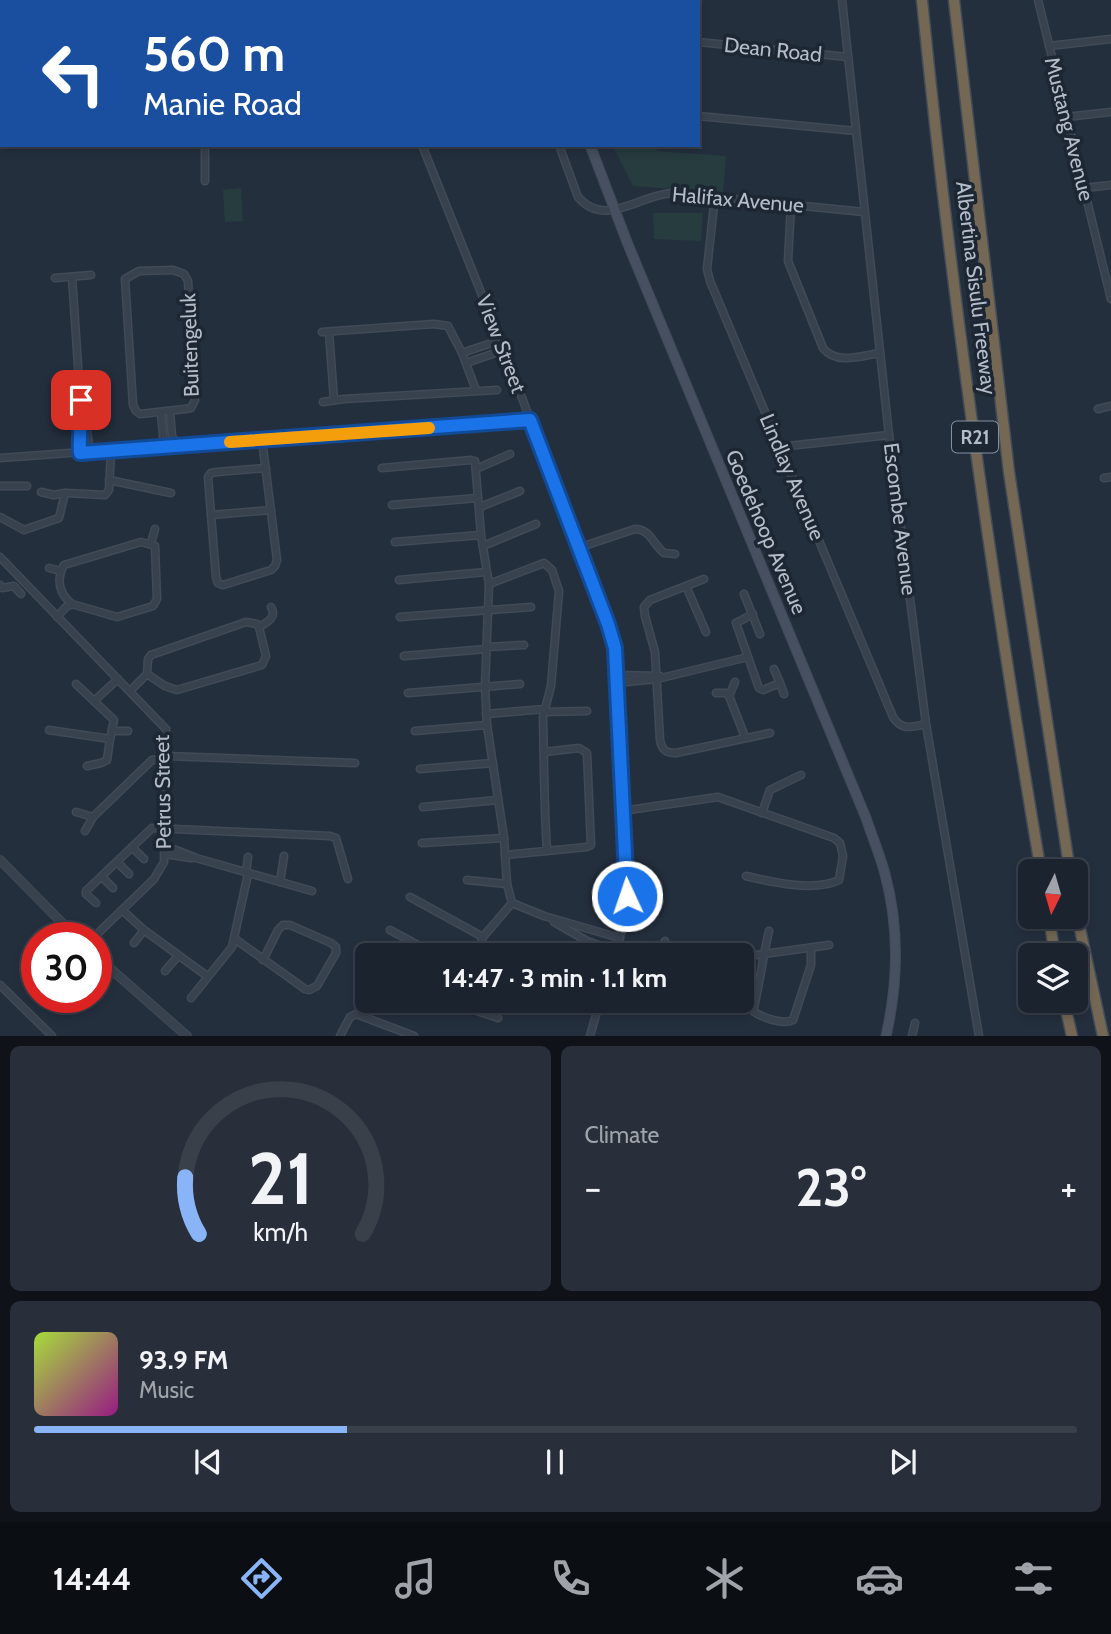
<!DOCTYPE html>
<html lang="en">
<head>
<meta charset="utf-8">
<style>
	:root { --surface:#1b232e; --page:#282f3a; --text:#f1f3f6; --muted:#a0a4aa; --line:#39404a; --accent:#8ab4f8 }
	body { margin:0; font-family:Cabin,sans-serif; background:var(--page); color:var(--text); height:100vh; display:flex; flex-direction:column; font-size:26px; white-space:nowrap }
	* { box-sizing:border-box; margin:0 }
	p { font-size:23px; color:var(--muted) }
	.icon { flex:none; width:38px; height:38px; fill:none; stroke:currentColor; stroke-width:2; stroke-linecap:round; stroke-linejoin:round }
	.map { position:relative; height:1036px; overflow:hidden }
	.drawer { display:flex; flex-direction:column; gap:10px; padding:10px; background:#0f1319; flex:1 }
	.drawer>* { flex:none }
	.top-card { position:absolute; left:0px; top:0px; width:700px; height:147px; box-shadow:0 4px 10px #0003,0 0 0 2px var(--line); background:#1a4fa0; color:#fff; overflow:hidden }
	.needle { width:46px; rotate:185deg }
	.buttons { position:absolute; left:1018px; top:859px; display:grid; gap:14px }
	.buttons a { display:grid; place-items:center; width:70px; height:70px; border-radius:10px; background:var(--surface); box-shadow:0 4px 10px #0003,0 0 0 2px var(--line); font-size:35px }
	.speed { position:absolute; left:21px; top:922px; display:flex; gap:14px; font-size:35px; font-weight:700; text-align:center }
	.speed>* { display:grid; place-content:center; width:91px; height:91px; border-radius:50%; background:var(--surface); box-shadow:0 4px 10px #0003,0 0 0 2px var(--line); line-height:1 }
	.speed .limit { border:10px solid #d22; background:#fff; color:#111 }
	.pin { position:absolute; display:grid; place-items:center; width:60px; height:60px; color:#fff; margin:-30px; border-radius:14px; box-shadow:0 4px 10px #0006 }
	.me { position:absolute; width:77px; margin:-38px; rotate:357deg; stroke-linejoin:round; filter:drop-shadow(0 0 5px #0008) }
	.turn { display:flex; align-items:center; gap:24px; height:147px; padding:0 28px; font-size:32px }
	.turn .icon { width:91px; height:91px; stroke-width:2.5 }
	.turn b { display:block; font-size:49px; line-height:60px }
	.big { font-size:52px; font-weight:700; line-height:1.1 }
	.drawer .card { flex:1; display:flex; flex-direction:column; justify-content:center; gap:10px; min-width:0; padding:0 24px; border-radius:10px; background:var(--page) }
	.drawer .dial { align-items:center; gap:0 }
	.dial svg { height:182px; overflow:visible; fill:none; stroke:var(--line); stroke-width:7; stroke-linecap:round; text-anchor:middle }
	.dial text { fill:var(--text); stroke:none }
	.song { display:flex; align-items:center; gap:21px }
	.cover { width:84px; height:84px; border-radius:10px; background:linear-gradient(135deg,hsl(80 70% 55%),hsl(310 70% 35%)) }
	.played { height:7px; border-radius:4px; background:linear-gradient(90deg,var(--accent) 30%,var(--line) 30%) }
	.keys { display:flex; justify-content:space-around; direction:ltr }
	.heat { display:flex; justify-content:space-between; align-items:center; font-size:38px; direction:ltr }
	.drawer .tiles { flex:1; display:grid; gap:10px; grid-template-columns:1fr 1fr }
	.card:last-child { grid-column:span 2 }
	.trip { position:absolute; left:355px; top:943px; width:399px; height:70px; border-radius:10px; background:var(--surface); box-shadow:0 4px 10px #0003,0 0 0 2px var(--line); font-weight:700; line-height:70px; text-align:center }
	.tab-bar { display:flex; height:112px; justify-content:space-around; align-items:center; background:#0b0e12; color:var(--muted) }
	.tab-bar .icon { width:49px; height:49px }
	.tab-bar .active { color:var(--accent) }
	.tab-bar b { font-size:32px; color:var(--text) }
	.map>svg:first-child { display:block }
</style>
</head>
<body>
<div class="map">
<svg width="1111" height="1036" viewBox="0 0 1111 1036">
	<rect width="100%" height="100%" fill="#242f3e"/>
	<g fill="#263c3f">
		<path d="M612 145H655L657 151 726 156 723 193 633 186Z"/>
		<path d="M241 188 243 221 225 222 223 190Z"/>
		<path d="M653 213H703L701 241 654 239Z"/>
	</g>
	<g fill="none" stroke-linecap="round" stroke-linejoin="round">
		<g stroke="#414a57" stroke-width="9">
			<g id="minor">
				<path d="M365 0V2"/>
				<path d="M375 0V2"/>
				<path d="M417 0V2"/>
				<path d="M616 0 617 2"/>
				<path d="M842 0 889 435 926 724 979 1036"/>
				<path d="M1038 0 1111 299"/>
				<path d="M321 2V0"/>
				<path d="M698 42 848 57"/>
				<path d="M1049 46 1111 39"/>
				<path d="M0 62H2"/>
				<path d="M698 116 856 131"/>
				<path d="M1066 117 1111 112"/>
				<path d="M205 145V181"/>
				<path d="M422 145 500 340 608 624 615 647 627 906 624 923 614 956"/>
				<path d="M559 145 578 197C605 229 640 194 673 193L864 212"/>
				<path d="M1084 188 1111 185"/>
				<path d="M715 196 707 269 710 281 893 717C902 731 912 727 926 724"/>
				<path d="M791 204 788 261 823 348C836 365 861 356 880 353"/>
				<path d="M173 270 184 274 188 281 195 400 191 408 185 409 140 414 136 411 133 405 125 279 139 271Z"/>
				<path d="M72 277 82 425 80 431V453"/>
				<path d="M55 278 91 275"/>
				<path d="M322 332 434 324 448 326 462 353 476 390"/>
				<path d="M329 332 334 400"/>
				<path d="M462 353 500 340"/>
				<path d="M466 363 504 350"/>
				<path d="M323 402 344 399 497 390"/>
				<path d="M1098 409 1111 406"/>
				<path d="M170 412 172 436 177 446"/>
				<path d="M161 413 164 447"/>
				<path d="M82 425 87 430 90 453"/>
				<path d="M262 440 277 560 275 566 271 570 223 585 218 583 216 577 208 477 211 473 217 472 266 468"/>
				<path d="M779 447 889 435"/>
				<path d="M0 458 529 420"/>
				<path d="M382 468 471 460 475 461 481 535 489 584 485 687 487 725 504 838 507 884 512 903"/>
				<path d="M476 469 510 454"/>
				<path d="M1104 478 1111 477"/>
				<path d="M109 480 171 493"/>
				<path d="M0 486H27"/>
				<path d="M41 492 54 495 65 493"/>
				<path d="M392 505 478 498"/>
				<path d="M480 507 520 491"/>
				<path d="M211 515 271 510"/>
				<path d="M0 517 24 530 59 518 65 493 105 495 109 490 111 451"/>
				<path d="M395 542 481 535"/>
				<path d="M151 543 155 529"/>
				<path d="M483 546 536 524"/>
				<path d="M578 548 635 529C650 529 653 544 664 553L675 554"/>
				<path d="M0 557 166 729 164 862 154 879 93 938"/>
				<path d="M49 568 61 571"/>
				<path d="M704 579 650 600 644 607 645 616 655 652 660 740C662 750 666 753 676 753L770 733"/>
				<path d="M399 580 486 572"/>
				<path d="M0 585 2 588 14 586 21 594"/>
				<path d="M686 586 706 632"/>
				<path d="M744 594 760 634"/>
				<path d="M57 617 66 607 72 604 117 617 153 606 157 599 155 546 141 542 64 565C56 579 59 594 72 604"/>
				<path d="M400 617 531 607"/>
				<path d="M259 627C268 622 277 617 271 607"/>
				<path d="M486 647 524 645"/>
				<path d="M404 656 486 649"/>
				<path d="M748 657 736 623 753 614"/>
				<path d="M774 669 780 683"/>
				<path d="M616 675 660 676"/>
				<path d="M616 683 657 679 748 657 759 688 763 690 780 683 784 694"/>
				<path d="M130 691 147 674 148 659 151 655 246 622 257 624 259 627 266 656 262 665 177 690 165 686 147 674"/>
				<path d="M408 693 520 684"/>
				<path d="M716 693H726L729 696 745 737"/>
				<path d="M729 696 735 682"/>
				<path d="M94 701 118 679"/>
				<path d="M545 709 543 717C544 762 544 807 547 851"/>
				<path d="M544 712 587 711"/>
				<path d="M486 714 545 709 551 686 559 591 552 570 544 563 489 584"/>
				<path d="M49 730 110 739 114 720 76 684"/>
				<path d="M114 731H128"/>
				<path d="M415 731 487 725"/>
				<path d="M167 756 355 763"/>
				<path d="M87 766 101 763 107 760 110 739"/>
				<path d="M420 769 493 763"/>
				<path d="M423 807 498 800"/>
				<path d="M622 811 718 797 834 838 840 843 843 856 839 880C815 892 771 882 746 876"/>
				<path d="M76 812 93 817 152 760 167 759"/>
				<path d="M762 813 770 790 801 775"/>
				<path d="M85 831 93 817"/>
				<path d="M422 843 504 838"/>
				<path d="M166 846 196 858 312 891"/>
				<path d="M132 847 144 859"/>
				<path d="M165 854 191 858"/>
				<path d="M505 855 587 847 591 845 587 753 579 748 544 752"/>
				<path d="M117 862 129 874"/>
				<path d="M246 873 248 857"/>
				<path d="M102 877 113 888"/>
				<path d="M467 880 507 884"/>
				<path d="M280 882 284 856"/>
				<path d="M410 897 483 937"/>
				<path d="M96 903 86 894V891L152 828 330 836 336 838 348 879"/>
				<path d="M512 903 544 916 620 938"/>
				<path d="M122 910 144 930 207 976"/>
				<path d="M554 922 587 941 615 951"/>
				<path d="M390 930 438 956"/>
				<path d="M769 931C763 956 760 982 754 1007V1012C764 1018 783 1025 793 1020L811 965V949"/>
				<path d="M235 939 305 989 309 990 317 986 336 953V947L331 943 290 925H283L278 930 263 960"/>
				<path d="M134 943 144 930"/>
				<path d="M476 956 483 937 512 903"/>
				<path d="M658 956 665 941"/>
				<path d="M742 957 829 945"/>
				<path d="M165 971 178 956"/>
				<path d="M0 985 52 1036"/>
				<path d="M191 998 232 947 248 874"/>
				<path d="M447 1001 498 1018"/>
				<path d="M340 1036 350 1017 356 1014 414 1036"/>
				<path d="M590 1036 600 1001"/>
				<path d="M912 1036 915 1023"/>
			</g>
		</g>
		<g stroke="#414a57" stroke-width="10">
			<g id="tertiary">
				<path d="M0 860 77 938"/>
				<path d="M96 956 187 1036"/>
			</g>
		</g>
		<g stroke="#414a57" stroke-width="11">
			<g id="secondary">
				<path d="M547 0 548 2"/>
				<path d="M590 145 627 242 866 818C872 836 880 855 885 874 899 926 898 983 886 1036"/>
			</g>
		</g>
		<g stroke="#434c59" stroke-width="13">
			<g id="motorway">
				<path d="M922 0C951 292 992 583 1041 872"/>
				<path d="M954 0 1009 472 1070 872"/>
				<path d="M1076 910 1103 1036"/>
				<path d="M1049 917 1055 956"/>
				<path d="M1064 1001 1072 1036"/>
			</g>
		</g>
		<use href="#minor" stroke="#38414e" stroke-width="6"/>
		<use href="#tertiary" stroke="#38414e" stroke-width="8"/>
		<use href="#secondary" stroke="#465061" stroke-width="9"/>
		<use href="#motorway" stroke="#746855" stroke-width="10"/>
	</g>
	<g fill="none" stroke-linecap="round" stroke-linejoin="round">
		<g stroke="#114b97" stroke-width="18">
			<path id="route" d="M81 400C82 419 79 435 80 453L530 420 608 624 615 648 627 896"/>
		</g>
		<use href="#route" stroke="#1a73e8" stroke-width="12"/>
		<path stroke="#f59e0b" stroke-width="12" d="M230 442 429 428"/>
	</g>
	<g text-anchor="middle" stroke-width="7" stroke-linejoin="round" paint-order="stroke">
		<rect fill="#1d2633" stroke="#878f9c" stroke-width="2" x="952" y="421.5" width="46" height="31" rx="5"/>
		<g font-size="19" font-weight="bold" fill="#b4bcc9">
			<text x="975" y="444">R21</text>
		</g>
		<g font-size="21" fill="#b4bcc9" stroke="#1d2633">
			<text transform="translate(773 50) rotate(6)" y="7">Dean Road</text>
			<text transform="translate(1069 129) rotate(76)" y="7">Mustang Avenue</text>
			<text transform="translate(738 200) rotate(5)" y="7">Halifax Avenue</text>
			<text transform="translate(976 288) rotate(83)" y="7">Albertina Sisulu Freeway</text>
			<text transform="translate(501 344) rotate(69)" y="7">View Street</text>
			<text transform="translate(190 345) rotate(-92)" y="7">Buitengeluk</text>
			<text transform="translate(792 477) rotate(67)" y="7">Lindlay Avenue</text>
			<text transform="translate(900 519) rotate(83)" y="7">Escombe Avenue</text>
			<text transform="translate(766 532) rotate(67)" y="7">Goedehoop Avenue</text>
			<text transform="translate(163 792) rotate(-91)" y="7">Petrus Street</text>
		</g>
	</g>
</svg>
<div class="buttons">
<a><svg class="needle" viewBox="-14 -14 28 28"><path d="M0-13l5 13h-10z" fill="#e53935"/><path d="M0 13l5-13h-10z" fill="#a0a4aa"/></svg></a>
<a><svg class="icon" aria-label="layers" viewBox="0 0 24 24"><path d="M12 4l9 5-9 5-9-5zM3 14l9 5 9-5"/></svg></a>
</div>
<div class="speed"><div class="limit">30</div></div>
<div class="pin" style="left:81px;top:400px;background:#d93025"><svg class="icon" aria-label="arrive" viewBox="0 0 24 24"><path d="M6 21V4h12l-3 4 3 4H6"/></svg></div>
<svg class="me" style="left:627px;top:896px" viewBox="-20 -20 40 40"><circle r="17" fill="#1a73e8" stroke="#fff" stroke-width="3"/><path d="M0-11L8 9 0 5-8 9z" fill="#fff"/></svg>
<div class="trip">14:47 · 3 min · 1.1 km</div>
<div class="top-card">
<div class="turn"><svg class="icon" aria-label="left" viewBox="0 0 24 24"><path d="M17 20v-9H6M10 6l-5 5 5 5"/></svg><div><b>560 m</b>Manie Road</div></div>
</div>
</div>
<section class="drawer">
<div class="tiles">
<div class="card dial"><svg viewBox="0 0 100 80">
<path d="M14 69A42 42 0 1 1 86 69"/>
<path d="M14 69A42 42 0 0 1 8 44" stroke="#8ab4f8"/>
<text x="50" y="56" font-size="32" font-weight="700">21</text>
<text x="50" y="72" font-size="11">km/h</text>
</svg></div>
<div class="card"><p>Climate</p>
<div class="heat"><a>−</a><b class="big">23°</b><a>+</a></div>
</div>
<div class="card">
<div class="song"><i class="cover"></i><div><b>93.9 FM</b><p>Music</p></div></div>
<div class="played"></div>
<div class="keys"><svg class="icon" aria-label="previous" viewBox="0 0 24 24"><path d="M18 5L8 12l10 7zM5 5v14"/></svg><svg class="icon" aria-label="pause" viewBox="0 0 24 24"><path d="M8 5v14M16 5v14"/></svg><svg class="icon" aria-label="next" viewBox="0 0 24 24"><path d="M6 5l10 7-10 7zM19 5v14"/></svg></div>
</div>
</div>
</section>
<nav class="tab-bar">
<b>14:44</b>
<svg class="icon active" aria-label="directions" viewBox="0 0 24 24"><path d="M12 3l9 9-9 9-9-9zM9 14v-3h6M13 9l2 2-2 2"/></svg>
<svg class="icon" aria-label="music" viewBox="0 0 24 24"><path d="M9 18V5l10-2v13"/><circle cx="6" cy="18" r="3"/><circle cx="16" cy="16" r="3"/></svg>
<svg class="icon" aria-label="phone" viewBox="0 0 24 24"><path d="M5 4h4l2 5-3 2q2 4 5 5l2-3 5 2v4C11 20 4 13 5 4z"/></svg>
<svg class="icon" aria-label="climate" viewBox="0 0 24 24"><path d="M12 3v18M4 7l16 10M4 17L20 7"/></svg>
<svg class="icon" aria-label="car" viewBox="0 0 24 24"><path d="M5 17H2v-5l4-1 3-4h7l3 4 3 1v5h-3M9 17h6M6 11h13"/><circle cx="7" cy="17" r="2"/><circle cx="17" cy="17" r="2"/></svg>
<svg class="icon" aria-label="filters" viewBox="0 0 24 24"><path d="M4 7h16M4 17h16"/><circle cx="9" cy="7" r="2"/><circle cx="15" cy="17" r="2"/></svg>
</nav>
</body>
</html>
